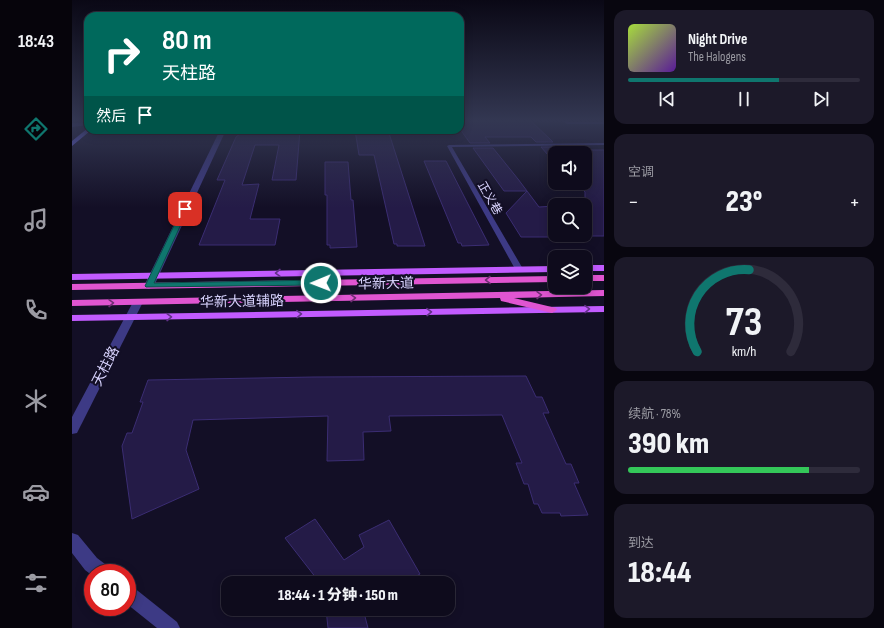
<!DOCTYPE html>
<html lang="zh">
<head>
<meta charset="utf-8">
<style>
	:root { --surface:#0e0b1c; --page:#1c1929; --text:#f1f3f6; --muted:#9b9ba3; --line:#2e2b3b; --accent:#0f766e }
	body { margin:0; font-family:"Sofia Sans Condensed","Noto Sans SC",sans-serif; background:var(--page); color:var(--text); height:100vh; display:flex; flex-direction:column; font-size:15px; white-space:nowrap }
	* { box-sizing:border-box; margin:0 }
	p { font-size:13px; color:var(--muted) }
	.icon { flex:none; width:22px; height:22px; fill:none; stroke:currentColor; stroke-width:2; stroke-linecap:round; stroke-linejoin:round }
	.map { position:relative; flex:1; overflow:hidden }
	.panel { display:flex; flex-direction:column; gap:10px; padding:10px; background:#08060f; width:280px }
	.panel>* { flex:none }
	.guide { position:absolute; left:12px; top:12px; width:380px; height:122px; border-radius:12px; box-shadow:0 2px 10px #0003,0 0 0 1px var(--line); background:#00695c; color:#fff; overflow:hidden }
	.controls { position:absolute; left:476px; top:146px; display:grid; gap:8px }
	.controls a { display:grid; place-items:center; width:44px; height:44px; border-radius:8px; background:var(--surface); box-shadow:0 2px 10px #0003,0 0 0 1px var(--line); font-size:20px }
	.speed { position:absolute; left:12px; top:564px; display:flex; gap:8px; font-size:20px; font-weight:700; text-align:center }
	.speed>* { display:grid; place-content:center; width:52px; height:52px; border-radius:50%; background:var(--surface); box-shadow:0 2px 10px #0003,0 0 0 1px var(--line); line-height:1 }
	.speed .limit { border:6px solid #d22; background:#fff; color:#111 }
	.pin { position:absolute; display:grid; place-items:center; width:34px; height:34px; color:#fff; margin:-17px; border-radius:8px; box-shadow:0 2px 6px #0006 }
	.me { position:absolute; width:44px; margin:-22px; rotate:269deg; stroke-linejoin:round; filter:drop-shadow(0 0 3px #0008) }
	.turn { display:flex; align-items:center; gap:14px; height:84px; padding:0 12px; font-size:18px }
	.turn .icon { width:52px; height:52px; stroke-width:2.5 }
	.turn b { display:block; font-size:28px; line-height:34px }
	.then { display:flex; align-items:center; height:38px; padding:0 12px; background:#0003; gap:8px; font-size:15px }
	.big { font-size:30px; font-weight:800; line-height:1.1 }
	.panel .widget { flex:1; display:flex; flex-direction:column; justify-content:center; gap:6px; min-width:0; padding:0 14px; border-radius:12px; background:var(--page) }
	.panel .dial { align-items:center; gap:0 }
	.dial svg { height:104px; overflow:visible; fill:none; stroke:var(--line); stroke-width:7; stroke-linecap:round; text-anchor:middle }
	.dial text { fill:var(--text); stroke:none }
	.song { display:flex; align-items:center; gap:12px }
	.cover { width:48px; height:48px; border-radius:6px; background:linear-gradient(135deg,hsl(80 70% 55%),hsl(270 70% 35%)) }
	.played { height:4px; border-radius:2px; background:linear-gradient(90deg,var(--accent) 65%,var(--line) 65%) }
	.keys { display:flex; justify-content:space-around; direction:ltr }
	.heat { display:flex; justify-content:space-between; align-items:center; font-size:22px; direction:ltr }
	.charge { height:6px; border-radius:3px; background:linear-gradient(90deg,#34c759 78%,var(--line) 0) }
	.trip { position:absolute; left:149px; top:576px; width:234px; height:40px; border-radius:12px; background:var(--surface); box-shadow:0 2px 10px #0003,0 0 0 1px var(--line); font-weight:800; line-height:40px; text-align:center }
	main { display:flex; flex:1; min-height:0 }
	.tab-bar { display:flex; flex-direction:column; width:72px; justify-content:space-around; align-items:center; background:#06040b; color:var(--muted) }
	.tab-bar .icon { width:28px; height:28px }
	.tab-bar .current { color:var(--accent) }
	.tab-bar b { font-size:18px; color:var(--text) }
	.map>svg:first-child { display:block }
</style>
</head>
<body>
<main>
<nav class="tab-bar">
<b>18:43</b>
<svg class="icon current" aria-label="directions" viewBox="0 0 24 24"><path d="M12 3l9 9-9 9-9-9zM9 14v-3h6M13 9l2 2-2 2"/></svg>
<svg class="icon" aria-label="music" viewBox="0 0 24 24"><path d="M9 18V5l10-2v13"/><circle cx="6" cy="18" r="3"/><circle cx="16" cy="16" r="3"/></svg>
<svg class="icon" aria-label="phone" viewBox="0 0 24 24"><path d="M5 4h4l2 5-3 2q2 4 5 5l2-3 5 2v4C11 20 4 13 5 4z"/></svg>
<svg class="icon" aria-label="climate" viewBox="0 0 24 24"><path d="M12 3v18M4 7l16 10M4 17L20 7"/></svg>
<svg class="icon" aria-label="car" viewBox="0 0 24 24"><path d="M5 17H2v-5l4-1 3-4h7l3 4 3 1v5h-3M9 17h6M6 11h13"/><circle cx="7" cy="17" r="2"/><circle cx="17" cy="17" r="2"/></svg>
<svg class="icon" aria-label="filters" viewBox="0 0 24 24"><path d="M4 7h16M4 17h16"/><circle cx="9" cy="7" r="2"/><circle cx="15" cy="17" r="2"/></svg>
</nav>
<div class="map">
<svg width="532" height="628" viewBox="0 0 532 628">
	<rect width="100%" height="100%" fill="#130f26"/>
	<g fill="#241b47" stroke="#3b2d73">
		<path d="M388 120H458L481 142H464L459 137H413L418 143H398L388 129Z"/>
		<path d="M173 130H228L224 180H200L207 145H183L170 185 187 184 178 219H208L203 245H127L153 180H145L164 137Z"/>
		<path d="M283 130H316L353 246H325V244H322L302 155H287Z"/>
		<path d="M469 147H483V163Z"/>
		<path d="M401 148H421L446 179 467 207 483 206V237H449L434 213 455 191H432Z"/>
		<path d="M513 150H532V236H513V192L505 183H513Z"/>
		<path d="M352 161H374L417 245 390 246 389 243H386Z"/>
		<path d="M253 162H276L279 200H281L285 247 258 248V245H255V195H253Z"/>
		<path d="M454 376 464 397H470L477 413H471L494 464H499L507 483H502L516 515 489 516 488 513H470L466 504H462L456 484H452L444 463H450L430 415 317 416 319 431 291 432 292 460 255 461 256 416 121 420 114 450 127 489 60 519 50 446 55 433H60L71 402H68L76 380 242 377Z"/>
		<path d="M243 519 272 560 292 547 287 535 317 520 348 574 332 583H313L311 580 300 583H248L213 538Z"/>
		<path d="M254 609H291L296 628H256Z"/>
	</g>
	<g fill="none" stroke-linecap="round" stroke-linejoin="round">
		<g fill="#3d3a85" fill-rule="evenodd">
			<path d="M489 120H494L496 122H532V124H495Z"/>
			<path d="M532 143V145L380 147 451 269 447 271 443 269 375 146 377 145Z"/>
		</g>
		<g fill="#3d3a85" fill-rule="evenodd">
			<path d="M15 122 16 125 0 127V123Z"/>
			<path d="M148 130H154L82 286 77 289 74 288 72 286Z"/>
			<path d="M66 299 71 302 5 433 0 434V417L61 302Z"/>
			<path d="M0 533 6 535 25 558 37 567 39 573H21V576L13 570 0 553Z"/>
			<path d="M55 584 61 587 105 622 108 628H85L55 604Z"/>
		</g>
		<path fill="#6f6bff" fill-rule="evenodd" d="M16 128V130H19L18 131 0 146V141Z"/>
		<g fill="#c25bff" fill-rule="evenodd">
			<rect x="513" y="265" width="19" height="6"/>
			<path d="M483 266V272L0 280V274Z"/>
			<path d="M532 306V312L0 321V315Z"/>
		</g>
		<g fill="#e055d1" fill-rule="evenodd">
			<rect x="513" y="275" width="19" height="6"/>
			<path d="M483 276V282L0 290V284Z"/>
			<path d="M532 290V296L442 298 484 308 485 310 480 313 429 301 428 298 0 306V300Z"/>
		</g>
	</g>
	<defs><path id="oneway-chevron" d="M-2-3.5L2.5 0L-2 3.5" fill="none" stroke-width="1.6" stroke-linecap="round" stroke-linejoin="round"/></defs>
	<g stroke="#623188">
		<use href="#oneway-chevron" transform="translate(206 273) rotate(179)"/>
		<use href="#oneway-chevron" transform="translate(515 309) rotate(-1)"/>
		<use href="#oneway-chevron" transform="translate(357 312) rotate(-1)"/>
		<use href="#oneway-chevron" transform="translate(227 314) rotate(-1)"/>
		<use href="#oneway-chevron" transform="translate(97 317) rotate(-1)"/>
	</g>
	<g stroke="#6f2e73">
		<use href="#oneway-chevron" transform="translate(416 280) rotate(179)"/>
		<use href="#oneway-chevron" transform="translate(467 295) rotate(-1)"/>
		<use href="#oneway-chevron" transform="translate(281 298) rotate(-1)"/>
		<use href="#oneway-chevron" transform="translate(39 303) rotate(-1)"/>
	</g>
	<linearGradient id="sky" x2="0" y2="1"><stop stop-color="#0a0815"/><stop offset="0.58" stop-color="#333752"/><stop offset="1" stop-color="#333752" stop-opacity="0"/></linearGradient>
	<rect width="532" height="208" fill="url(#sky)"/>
	<path fill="#0f766e" stroke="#0a4d48" d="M113 207 116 209 82 283 249 280 253 283 249 285 74 287 73 286 110 209Z"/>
	<g text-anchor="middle" stroke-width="4" stroke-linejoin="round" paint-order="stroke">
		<g font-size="12" fill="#d9d4ff" stroke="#130f26">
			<text transform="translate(418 198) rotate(60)" y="4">正义巷</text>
		</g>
		<g font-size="14" fill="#d9d4ff" stroke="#130f26">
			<text transform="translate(314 283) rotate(-1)" y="5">华新大道</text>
			<text transform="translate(170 301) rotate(-1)" y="5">华新大道辅路</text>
			<text transform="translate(33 366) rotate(-63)" y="5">天柱路</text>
		</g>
	</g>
</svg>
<div class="controls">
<a><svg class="icon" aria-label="sound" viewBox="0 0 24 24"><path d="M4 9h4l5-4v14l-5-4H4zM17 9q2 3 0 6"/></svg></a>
<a><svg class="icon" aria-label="search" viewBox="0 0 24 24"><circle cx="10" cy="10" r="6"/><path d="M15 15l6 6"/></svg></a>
<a><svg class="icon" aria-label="layers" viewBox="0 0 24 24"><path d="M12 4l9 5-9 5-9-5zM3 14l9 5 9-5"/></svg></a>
</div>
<div class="speed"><div class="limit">80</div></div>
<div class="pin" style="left:113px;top:209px;background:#d93025"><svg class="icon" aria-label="arrive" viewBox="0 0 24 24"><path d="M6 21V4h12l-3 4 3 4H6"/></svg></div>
<svg class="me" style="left:249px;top:283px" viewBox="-20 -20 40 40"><circle r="17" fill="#0f766e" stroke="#fff" stroke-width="3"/><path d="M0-11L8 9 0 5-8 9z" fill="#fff"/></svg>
<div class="trip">18:44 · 1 分钟 · 150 m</div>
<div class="guide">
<div class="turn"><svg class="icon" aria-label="right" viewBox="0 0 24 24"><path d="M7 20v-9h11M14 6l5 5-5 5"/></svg><div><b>80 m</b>天柱路</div></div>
<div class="then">然后<svg class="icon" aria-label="arrive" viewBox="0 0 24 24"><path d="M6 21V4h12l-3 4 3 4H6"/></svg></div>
</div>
</div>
<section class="panel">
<div class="widget">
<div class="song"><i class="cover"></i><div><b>Night Drive</b><p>The Halogens</p></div></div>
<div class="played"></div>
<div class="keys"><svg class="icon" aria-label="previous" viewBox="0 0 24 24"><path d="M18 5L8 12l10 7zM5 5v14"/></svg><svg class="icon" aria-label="pause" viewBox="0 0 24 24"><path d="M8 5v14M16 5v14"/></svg><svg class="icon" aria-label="next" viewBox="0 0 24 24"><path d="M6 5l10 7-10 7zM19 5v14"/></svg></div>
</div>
<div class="widget"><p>空调</p>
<div class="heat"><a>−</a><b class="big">23°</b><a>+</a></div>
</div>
<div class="widget dial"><svg viewBox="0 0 100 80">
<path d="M14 69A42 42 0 1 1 86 69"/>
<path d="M14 69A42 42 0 0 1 54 6" stroke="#0f766e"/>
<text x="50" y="56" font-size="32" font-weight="700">73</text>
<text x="50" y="72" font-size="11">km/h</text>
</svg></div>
<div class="widget"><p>续航 · 78%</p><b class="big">390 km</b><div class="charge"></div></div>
<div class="widget"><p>到达</p><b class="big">18:44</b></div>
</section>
</main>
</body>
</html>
